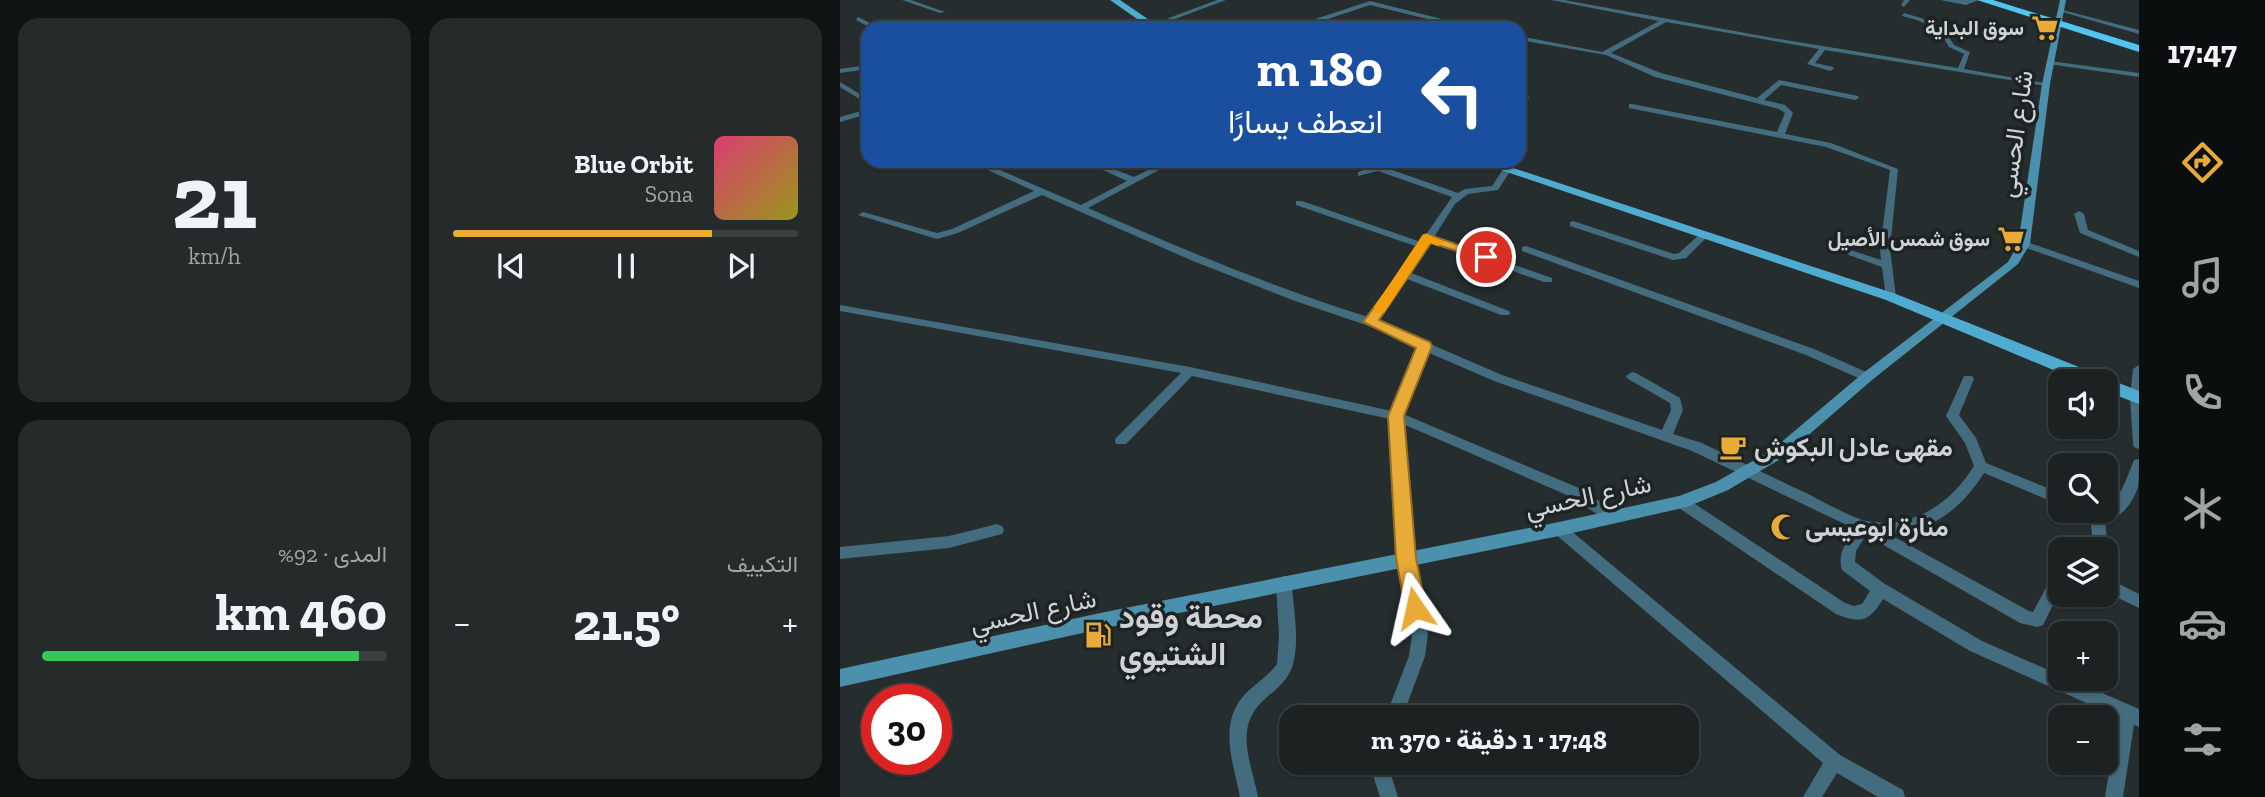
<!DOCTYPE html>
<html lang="ar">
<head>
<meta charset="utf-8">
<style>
	:root { --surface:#1c2222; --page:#252a2a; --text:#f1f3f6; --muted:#a0a4a5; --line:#3a3f40; --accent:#e8ab37 }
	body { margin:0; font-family:"Zilla Slab",Vazirmatn,serif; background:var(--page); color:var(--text); direction:rtl; height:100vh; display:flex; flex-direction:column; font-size:26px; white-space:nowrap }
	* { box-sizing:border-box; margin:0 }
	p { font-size:23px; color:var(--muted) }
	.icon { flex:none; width:38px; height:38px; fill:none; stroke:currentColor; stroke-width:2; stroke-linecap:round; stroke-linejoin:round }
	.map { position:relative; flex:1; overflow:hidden; direction:ltr }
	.side { display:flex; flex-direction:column; gap:18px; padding:18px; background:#0f1313; width:840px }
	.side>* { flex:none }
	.top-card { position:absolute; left:21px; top:21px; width:665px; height:147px; border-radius:21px; box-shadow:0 2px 5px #0004,0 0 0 2px var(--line); direction:rtl; background:#1a4fa0; color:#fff; overflow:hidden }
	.buttons { position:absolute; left:1208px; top:369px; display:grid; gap:14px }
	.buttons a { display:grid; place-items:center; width:70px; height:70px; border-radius:14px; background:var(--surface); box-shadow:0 2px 5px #0004,0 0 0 2px var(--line); font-size:35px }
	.speed { position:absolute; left:21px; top:684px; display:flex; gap:14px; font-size:35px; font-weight:700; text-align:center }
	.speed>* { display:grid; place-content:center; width:91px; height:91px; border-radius:50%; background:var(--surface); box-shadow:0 2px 5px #0004,0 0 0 2px var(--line); line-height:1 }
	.speed .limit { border:10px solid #d22; background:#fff; color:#111 }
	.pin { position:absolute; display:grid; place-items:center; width:60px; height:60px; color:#fff; margin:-30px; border:4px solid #fff; border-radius:50%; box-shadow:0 2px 7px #0007 }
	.me { position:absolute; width:77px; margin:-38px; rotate:349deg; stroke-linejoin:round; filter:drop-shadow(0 0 5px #0008) }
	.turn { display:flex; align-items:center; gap:24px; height:147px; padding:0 28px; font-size:32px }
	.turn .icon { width:91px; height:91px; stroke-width:2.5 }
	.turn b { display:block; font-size:49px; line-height:60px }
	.big { font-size:52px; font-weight:800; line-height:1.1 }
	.side .widget { flex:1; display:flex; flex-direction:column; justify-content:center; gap:10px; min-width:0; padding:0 24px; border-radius:21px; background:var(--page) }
	.side .dial { align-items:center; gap:0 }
	.dial b { font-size:91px; line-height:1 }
	.song { display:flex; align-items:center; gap:21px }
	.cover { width:84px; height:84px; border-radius:10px; background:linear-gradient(135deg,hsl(340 70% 55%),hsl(60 70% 35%)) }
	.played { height:7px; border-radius:4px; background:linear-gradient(90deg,var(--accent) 75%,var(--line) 75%) }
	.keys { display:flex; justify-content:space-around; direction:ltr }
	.heat { display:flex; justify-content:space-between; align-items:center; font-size:38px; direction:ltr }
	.charge { height:10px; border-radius:5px; background:linear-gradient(90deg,#34c759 92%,var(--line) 0) }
	.side .tiles { flex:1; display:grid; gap:18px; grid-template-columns:repeat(2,1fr) }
	.trip { position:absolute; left:439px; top:705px; width:420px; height:70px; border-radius:21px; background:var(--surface); box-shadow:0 2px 5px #0004,0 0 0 2px var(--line); font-weight:800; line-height:70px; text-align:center; direction:rtl }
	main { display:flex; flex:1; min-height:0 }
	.menu { display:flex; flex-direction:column; width:126px; justify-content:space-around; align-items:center; background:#0b0e0e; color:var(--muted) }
	.menu .icon { width:49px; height:49px }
	.menu .active { color:var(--accent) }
	.menu b { font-size:32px; color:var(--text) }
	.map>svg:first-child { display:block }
</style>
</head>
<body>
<main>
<nav class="menu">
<b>17:47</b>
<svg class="icon active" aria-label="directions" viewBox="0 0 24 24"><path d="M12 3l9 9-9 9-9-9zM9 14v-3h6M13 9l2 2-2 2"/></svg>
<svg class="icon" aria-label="music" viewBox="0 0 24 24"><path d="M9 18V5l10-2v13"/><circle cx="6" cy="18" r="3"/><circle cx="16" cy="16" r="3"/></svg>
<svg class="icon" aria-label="phone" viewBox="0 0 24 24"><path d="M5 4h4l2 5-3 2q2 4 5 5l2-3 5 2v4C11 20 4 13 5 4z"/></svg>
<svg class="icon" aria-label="climate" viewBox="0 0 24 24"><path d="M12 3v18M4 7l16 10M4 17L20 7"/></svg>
<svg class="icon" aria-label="car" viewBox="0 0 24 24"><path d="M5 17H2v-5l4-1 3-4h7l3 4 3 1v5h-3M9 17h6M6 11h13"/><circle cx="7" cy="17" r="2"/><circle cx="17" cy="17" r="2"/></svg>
<svg class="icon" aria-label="filters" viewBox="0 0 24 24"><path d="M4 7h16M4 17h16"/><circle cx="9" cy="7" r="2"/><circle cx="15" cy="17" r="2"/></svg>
</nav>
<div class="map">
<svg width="1299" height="797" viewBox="0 0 1299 797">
	<rect width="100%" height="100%" fill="#262d2e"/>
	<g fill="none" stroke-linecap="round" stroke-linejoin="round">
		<g fill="#436c7e" fill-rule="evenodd">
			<path d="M62 0H71L105 12 100 13Z"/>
			<path d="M377 0H386L311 28H302Z"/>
			<path d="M711 0H724L933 38 1118 68 1124 54 1109 47 1099 30 1077 20 1062 16 1064 13 1081 18 1103 28 1114 45 1130 52 1124 69 1210 84 1206 86 985 50 975 63 993 67 994 69 990 71 967 64 979 49 826 22 771 53 821 73 917 98 939 80 1018 96 1019 98 1015 100 941 85 924 100 945 105 953 113 945 134 991 143 1058 169 1050 249 1056 297 1051 300 1046 297 1042 267 984 246 989 243 1041 260 1040 249 1050 170 986 147 789 108V104H792L937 132 945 113 939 109 815 77 766 55 679 40V36L762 52 819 21Z"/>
			<path d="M1064 0H1070L1064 7 1061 5Z"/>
			<path d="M1100 0H1139L1126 5Z"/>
			<path d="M530 1 634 27 635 28H624L530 5 461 28H438L457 25Z"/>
			<path d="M1219 9 1299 30V34L1219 11Z"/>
			<path d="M18 17 38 27 39 28H31L16 20Z"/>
			<path d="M1210 61 1299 73V77L1208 64V62Z"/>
			<path d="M28 65V69L0 73V69Z"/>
			<path d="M0 82 28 99V104L0 87Z"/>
			<path d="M679 95 688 96 689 98 685 100 679 99Z"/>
			<path d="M28 109V114L0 122V117Z"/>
			<path d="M128 161H139L241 205 287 181 243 161H254L294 177 326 161H336L248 208C340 248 432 287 528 317L554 283 578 247 456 205V201H462L581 242 612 197 538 171 518 176V172L538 165 618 193 625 189 652 186 664 168H670L671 170 658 190 628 194 615 204 594 237 712 278V282H704L591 242 571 273 669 311 670 313 669 315H661L567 279 537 321 662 375 822 430 831 410 830 403 788 379 786 376 792 372 796 373 840 398 843 410 833 434 862 443C896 460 930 476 964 492 979 499 1013 519 1027 521 1074 529 1110 504 1134 466L1125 443 1106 416 1124 376H1132L1134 379 1119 415 1136 438 1146 463 1220 493V505L1144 473C1122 508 1091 533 1049 534L1189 611 1193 612 1207 586 1220 582V595H1222L1217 597 1203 625 1197 627 1180 623 1026 535 1016 551 1015 562 1045 584 1142 641 1220 675V679H1230L1299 709V727L1294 725 1283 797H1265L1278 717 1130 651 1043 599C1029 622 1021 624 996 614L836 506 834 502 836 498 841 496 846 498 1005 603 1014 606 1022 604 1030 591 1002 570C997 554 1006 542 1015 529L852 451 654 381 587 352 563 414 739 488 778 513 780 517 778 521 773 523 768 521 729 496 563 424 573 558 588 634 585 656 562 718H545L569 656 572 634 559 558 550 419 352 376 286 444H276L275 441 276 438 341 373 0 311V305L350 367 552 411 578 347 526 325 455 301 353 261 202 195 118 233 97 239 18 215 23 212 97 233 112 229 194 191Z"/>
			<path d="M1239 211 1244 214 1248 230 1299 251V257L1240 233 1234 214Z"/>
			<path d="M733 221 834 254 839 253 860 234 863 233 868 236 846 258 833 260 730 226V222Z"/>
			<path d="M1184 241 1299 281V288L1181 246 1179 244Z"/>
			<path d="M686 246 974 349 1031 374 1033 377 1031 380H1023L966 355 682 251V247Z"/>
			<path d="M1299 365V449L1294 447 1293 444 1290 396 1293 369Z"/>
			<path d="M1299 459C1299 468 1299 479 1298 487 1293 503 1281 518 1265 522L1268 550 1265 555V550H1254L1250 518 1243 515 1241 511H1265C1281 497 1286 480 1294 460Z"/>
			<path d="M719 523 724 525 1000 755 1063 790 1065 797H1038L997 773 982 797H963L983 763 714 533 712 529 714 525Z"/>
			<path d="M157 524 162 526 164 530 162 534 109 548 0 559V547L109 536Z"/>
			<path d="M1265 568 1270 570 1273 581 1299 594V608L1274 596 1271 606 1266 608 1236 600 1233 595H1265Z"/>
			<path d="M444 576 449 578 452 583C453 608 460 639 453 664 449 679 438 688 427 697 392 726 411 760 418 797H400C394 765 379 728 401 699 411 686 427 678 437 664L439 636 436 583 439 578Z"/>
			<path d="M534 763H552V778L558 797H540L534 778Z"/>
		</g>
		<path fill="#4b90ac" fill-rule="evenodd" d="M1220 0H1226L1210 84 1190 244 1178 264 1032 380 942 458 888 490 847 507 719 536 265 628 0 687V669L265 612 719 522 839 496 876 482 932 450 1022 374 1168 262 1178 244 1202 84Z"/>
		<g fill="#4fabd0" fill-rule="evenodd">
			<path d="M270 0H280L321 28H310Z"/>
			<path d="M634 161H652L1056 294 1299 391V404L1265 391V382H1242L1046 300Z"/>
		</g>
		<path fill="#51c4f0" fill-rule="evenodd" d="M1137 0H1153L1299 45V52Z"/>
	</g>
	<path fill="#e8ab37" stroke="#976f24" stroke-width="2" d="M587 234 653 257 646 260 591 243 539 320 590 342 592 346 564 416 576 558 586 608 583 615 575 618 568 615 565 608 556 558 548 416 576 348 523 322 552 283 583 235Z"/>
	<path fill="#f59e0b" d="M587 234 604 242 598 246 590 243 544 313H534V307L583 235Z"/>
	<defs>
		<g id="supermarket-bare" transform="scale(2.1)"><path d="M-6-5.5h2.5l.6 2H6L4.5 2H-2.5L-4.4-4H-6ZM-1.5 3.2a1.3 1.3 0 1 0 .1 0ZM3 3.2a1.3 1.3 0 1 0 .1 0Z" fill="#e8ab37" stroke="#1d2324" stroke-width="2.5" paint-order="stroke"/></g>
		<g id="cafe-bare" transform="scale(2.1)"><path d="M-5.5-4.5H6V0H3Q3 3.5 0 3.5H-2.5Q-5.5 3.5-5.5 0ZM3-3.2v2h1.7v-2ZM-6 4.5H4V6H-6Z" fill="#e8ab37" stroke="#1d2324" stroke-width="2.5" paint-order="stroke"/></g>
		<g id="mosque-bare" transform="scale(2.1)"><path d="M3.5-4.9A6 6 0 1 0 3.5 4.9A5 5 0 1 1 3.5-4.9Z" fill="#e8ab37" stroke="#1d2324" stroke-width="2.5" paint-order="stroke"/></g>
		<g id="fuel-bare" transform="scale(2.1)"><path d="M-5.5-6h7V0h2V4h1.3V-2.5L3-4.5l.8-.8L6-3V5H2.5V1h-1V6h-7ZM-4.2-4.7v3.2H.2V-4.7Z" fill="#e8ab37" stroke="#1d2324" stroke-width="2.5" paint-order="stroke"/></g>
	</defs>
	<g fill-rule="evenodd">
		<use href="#supermarket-bare" x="1205" y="28"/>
		<use href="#supermarket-bare" x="1171" y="239"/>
		<use href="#cafe-bare" x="893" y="447"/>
		<use href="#mosque-bare" x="944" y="527"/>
		<use href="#fuel-bare" x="258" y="635"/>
	</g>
	<g text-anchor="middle" stroke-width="7" stroke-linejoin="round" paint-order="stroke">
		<g font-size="21" font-weight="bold" fill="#cfd3d3" stroke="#1d2324" text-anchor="end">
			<text x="1184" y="35">سوق البداية</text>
			<text x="1150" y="246">سوق شمس الأصيل</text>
		</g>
		<g font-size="26" fill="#cfd3d3" stroke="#1d2324">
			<text transform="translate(1175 134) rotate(-82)" y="9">شارع الحسي</text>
			<text transform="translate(748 496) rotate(-12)" y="9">شارع الحسي</text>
			<text transform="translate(193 611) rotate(-12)" y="9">شارع الحسي</text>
		</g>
		<g font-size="26" font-weight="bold" fill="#cfd3d3" stroke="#1d2324" text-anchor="start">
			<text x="914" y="456">مقهى عادل البكوش</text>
			<text x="965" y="536">منارة ابوعيسى</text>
		</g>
		<g font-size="32" font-weight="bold" fill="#cfd3d3" stroke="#1d2324" text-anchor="start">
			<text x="279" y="628">محطة وقود<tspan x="279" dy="37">الشتيوي</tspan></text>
		</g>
	</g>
</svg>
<div class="buttons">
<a><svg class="icon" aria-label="sound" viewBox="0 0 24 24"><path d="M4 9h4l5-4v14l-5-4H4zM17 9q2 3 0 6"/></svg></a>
<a><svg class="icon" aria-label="search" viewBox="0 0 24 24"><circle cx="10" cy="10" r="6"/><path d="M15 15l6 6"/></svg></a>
<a><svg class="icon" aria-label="layers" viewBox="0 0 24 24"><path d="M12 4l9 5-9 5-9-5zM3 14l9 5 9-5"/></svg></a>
<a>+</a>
<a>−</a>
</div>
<div class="speed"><div class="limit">30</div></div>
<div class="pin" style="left:646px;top:257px;background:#d93025"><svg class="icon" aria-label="arrive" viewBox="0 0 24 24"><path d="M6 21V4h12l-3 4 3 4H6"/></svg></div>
<svg class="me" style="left:575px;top:608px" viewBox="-20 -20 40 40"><path d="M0-17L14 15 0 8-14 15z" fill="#e8ab37" stroke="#fff" stroke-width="4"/></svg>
<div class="trip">17:48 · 1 دقيقة · 370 m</div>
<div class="top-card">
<div class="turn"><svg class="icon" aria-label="left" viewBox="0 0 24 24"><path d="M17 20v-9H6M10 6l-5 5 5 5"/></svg><div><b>180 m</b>انعطف يسارًا</div></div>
</div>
</div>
<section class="side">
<div class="tiles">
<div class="widget">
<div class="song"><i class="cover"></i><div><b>Blue Orbit</b><p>Sona</p></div></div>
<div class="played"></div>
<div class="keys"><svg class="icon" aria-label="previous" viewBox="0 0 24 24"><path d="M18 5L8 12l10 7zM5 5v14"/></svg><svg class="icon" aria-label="pause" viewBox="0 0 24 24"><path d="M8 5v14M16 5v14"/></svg><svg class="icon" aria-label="next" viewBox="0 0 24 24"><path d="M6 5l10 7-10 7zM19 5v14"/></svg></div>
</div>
<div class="widget dial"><b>21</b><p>km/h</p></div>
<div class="widget"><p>التكييف</p>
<div class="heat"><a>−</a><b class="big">21.5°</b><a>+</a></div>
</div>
<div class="widget"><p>المدى · 92%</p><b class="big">460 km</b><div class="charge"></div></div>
</div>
</section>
</main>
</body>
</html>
